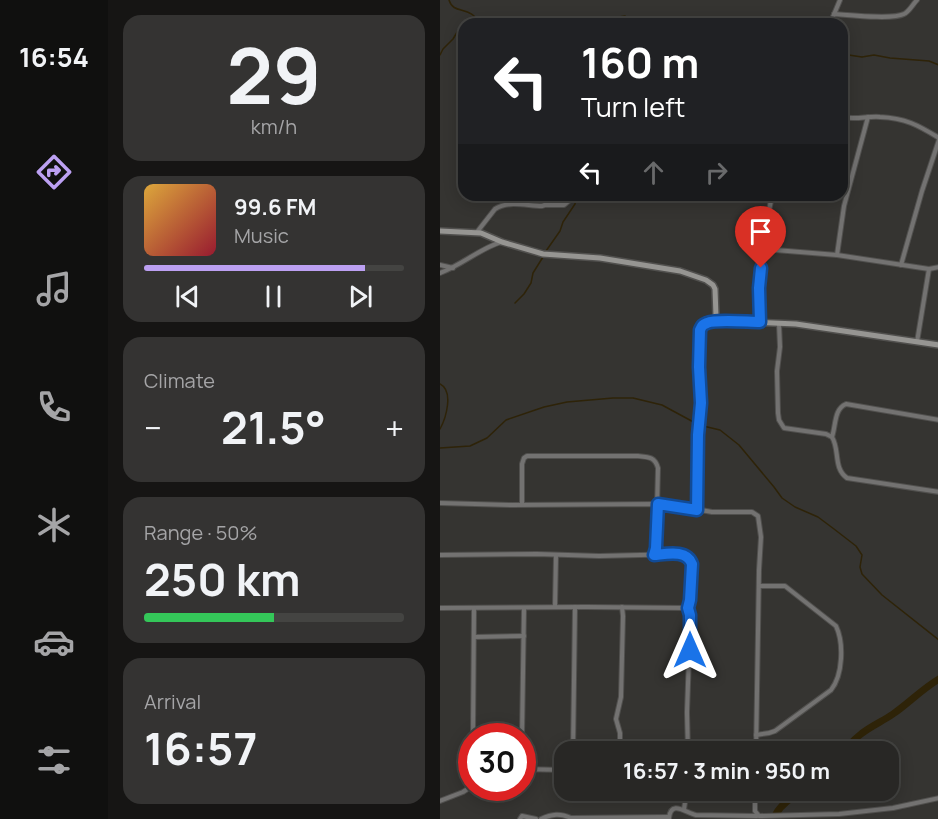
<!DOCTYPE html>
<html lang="en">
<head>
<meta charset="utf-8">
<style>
	:root { --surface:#282725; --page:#343332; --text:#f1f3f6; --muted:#a5a5a7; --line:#444442; --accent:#bca0f2 }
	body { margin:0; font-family:Manrope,sans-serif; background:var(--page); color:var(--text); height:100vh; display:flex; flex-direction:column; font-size:22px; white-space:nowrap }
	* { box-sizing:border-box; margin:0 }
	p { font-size:20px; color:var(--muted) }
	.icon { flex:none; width:33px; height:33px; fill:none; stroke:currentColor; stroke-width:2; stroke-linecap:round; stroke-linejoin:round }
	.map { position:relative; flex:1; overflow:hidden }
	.details { display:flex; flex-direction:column; gap:15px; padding:15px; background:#161514; width:332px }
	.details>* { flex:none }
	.banner { position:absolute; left:18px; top:18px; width:390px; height:183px; border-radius:18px; box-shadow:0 3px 15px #0003,0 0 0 2px var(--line); background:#202124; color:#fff; overflow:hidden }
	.speed { position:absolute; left:18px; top:723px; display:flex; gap:12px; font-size:30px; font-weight:700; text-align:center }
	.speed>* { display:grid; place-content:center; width:78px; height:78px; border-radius:50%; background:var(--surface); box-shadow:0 3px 15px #0003,0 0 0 2px var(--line); line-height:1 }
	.speed .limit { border:9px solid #d22; background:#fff; color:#111 }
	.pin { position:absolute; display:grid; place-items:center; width:51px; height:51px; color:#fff; margin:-62px -26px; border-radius:50% 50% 50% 0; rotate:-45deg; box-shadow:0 0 6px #0007 }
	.pin .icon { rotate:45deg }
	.me { position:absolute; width:66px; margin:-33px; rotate:0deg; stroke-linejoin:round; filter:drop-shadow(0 0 4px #0008) }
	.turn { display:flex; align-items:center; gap:21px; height:126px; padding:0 24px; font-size:27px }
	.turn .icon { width:78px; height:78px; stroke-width:2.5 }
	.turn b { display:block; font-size:42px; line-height:51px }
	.lanes { display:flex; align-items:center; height:57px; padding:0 24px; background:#0003; justify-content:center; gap:30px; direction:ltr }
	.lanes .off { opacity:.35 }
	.big { font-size:45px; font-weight:700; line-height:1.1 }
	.details .card { flex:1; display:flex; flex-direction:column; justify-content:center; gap:9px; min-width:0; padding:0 21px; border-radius:18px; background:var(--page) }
	.details .dial { align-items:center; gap:0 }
	.dial b { font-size:78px; line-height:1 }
	.song { display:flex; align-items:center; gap:18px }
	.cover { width:72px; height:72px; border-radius:9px; background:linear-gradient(135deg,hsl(40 70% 55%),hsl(350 70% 35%)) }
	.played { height:6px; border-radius:3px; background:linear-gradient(90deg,var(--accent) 85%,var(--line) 85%) }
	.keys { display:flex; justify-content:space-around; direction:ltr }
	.heat { display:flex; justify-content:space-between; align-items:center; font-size:33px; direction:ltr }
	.charge { height:9px; border-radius:4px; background:linear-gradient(90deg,#34c759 50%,var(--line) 0) }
	.trip { position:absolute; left:114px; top:741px; width:345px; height:60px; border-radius:18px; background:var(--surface); box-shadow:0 3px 15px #0003,0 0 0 2px var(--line); font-weight:700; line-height:60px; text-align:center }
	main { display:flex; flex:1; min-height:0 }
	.tabs { display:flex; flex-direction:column; width:108px; justify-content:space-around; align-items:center; background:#10100f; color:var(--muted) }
	.tabs .icon { width:42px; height:42px }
	.tabs .current { color:var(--accent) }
	.tabs b { font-size:27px; color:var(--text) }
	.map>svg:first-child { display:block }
</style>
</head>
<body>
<main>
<nav class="tabs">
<b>16:54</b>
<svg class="icon current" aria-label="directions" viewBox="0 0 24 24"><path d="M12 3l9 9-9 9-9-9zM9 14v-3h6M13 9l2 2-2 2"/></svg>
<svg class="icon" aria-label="music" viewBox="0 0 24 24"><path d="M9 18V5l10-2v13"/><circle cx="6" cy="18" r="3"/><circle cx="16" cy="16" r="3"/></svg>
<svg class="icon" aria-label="phone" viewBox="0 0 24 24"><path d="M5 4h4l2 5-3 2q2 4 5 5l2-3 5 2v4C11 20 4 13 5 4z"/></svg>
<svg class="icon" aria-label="climate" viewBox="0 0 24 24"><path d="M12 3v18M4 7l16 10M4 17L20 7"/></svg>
<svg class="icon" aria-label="car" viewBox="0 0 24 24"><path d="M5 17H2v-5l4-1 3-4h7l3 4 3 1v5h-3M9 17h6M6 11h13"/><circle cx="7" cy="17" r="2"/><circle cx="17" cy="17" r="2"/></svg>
<svg class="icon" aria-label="filters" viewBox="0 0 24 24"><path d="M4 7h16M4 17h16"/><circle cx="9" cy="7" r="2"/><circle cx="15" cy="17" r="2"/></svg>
</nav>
<section class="details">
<div class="card dial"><b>29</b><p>km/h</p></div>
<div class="card">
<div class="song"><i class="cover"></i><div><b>99.6 FM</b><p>Music</p></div></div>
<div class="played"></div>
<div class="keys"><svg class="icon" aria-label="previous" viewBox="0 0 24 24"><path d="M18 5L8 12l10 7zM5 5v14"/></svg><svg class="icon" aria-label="pause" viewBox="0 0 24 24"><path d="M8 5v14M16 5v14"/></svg><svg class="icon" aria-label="next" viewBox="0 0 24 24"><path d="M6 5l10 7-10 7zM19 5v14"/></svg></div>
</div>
<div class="card"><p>Climate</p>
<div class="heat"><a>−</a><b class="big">21.5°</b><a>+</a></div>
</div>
<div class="card"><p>Range · 50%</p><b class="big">250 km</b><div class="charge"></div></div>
<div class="card"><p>Arrival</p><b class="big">16:57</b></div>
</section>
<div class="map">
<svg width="499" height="819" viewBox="0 0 499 819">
	<rect width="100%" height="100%" fill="#353431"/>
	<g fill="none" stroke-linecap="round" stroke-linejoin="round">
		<g stroke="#2e2308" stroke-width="1.5">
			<path d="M9 0C14 16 30 4 40 24"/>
			<path d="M167 24 179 17 185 16 195 24"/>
			<path d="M249 24C267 13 296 18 316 24"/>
			<path d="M402 54 422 57 434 55 450 58 489 61 499 65"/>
			<path d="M0 55 3 49 13 39 19 29 24 27"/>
			<path d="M106 251 120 231 123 222 135 204 136 197 141 195"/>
			<path d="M75 303 84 294 91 283 93 273 103 257"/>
			<path d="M0 384C14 391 6 418 0 429"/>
			<path d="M0 448 30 446 47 438 66 420 104 407 127 402 173 398H193L222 405 259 425 280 430 299 445 334 487 342 498 355 507 378 517 394 529 416 546 422 555 420 567 422 574 442 595 499 640"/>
		</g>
		<g stroke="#2e2308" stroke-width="7">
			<path d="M399 752C408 748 413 740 421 734 431 726 443 721 453 714 469 703 482 689 499 679"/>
			<path d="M336 814C342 803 353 796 365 790"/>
		</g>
		<g stroke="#51504e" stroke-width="6">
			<g id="street">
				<path d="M394 14C409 15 452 20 464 14 469 12 473 4 477 0"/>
				<path d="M390 24 400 0"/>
				<path d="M402 117C415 120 427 116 440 117 465 118 478 125 499 138"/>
				<path d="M105 205H124L131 199 132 195"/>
				<path d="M37 232 55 209C68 200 87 206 102 206L108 204 121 195"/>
				<path d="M323 249 397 255 489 269 499 267"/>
				<path d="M397 255 404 206 428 117"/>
				<path d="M0 265 13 268"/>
				<path d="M461 265 482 191 499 140"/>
				<path d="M0 273C22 265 39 249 61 242"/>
				<path d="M320 323C319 279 323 237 332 195"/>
				<path d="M339 324 340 347 337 371 338 413 339 420 344 428 386 434 392 437C400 450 393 468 407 478L499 492"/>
				<path d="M477 342 489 269"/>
				<path d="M392 437C396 425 394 409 406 404L499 420"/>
				<path d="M0 503 72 505 218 504 250 508 272 512H312L318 516 321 537 319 570 316 752"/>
				<path d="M82 504V464L84 458 87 456H198C209 457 215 457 218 468L216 548 214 555"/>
				<path d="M257 510 258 435 261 410 259 367 260 330C265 322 271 322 280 320"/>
				<path d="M0 555 97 554 159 556 242 554C248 556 250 558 252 564L250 600 248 608 250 615V628L247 712 248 752"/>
				<path d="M115 607 116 555"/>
				<path d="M0 608 146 607 248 608"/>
				<path d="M34 637 84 636"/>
				<path d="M316 735 329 733 335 731 391 690C403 675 404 643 396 626L345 586H319"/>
				<path d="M33 736 34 608"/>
				<path d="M82 736 84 608"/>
				<path d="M82 739 83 769"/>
				<path d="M133 752 135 607"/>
				<path d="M180 752V733L176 719 181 697 183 616 182 607"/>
				<path d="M82 769 124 770"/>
				<path d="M315 790V811L319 816 399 814 453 808 499 798"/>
				<path d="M0 801 23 792 29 788 32 778"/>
				<path d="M244 809 247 790"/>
				<path d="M229 818C231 799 246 813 256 815L317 816"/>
				<path d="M80 819 82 816 96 819"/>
				<path d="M101 819C112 814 120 813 131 818L229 817"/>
			</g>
		</g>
		<g stroke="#51504e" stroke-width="8">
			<path id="secondary" d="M0 231 41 233 62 242 103 254 160 258 240 271 266 280 273 285 275 289 276 316 278 319 284 321 356 324 499 345"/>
		</g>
		<use href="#street" stroke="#737271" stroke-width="4"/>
		<use href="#secondary" stroke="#969592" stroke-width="5"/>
	</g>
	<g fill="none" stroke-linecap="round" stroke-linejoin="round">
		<g stroke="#114b97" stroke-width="15">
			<path id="route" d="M250 650V615L248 608 250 600 252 564C247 549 226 554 214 555L216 548 218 504 257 510 258 435 261 403 259 367 260 330C262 326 262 325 267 323 276 319 308 322 320 322L319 288 321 268"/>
		</g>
		<use href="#route" stroke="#1a73e8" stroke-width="10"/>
	</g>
</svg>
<div class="speed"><div class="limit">30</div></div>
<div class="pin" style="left:321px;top:268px;background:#d93025"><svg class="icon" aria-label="arrive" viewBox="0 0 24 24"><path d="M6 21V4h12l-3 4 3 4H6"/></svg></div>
<svg class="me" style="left:250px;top:650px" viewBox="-20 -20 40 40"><path d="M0-17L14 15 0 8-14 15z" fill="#1a73e8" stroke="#fff" stroke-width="4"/></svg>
<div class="trip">16:57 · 3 min · 950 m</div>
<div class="banner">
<div class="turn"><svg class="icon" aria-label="left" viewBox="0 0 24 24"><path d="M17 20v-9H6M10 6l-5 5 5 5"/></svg><div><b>160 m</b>Turn left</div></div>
<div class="lanes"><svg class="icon" aria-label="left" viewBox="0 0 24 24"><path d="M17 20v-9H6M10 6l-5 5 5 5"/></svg><svg class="icon off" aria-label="ahead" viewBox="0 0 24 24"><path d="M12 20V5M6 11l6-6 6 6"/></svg><svg class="icon off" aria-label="right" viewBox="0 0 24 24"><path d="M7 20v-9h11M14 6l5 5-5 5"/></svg></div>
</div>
</div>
</main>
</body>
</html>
